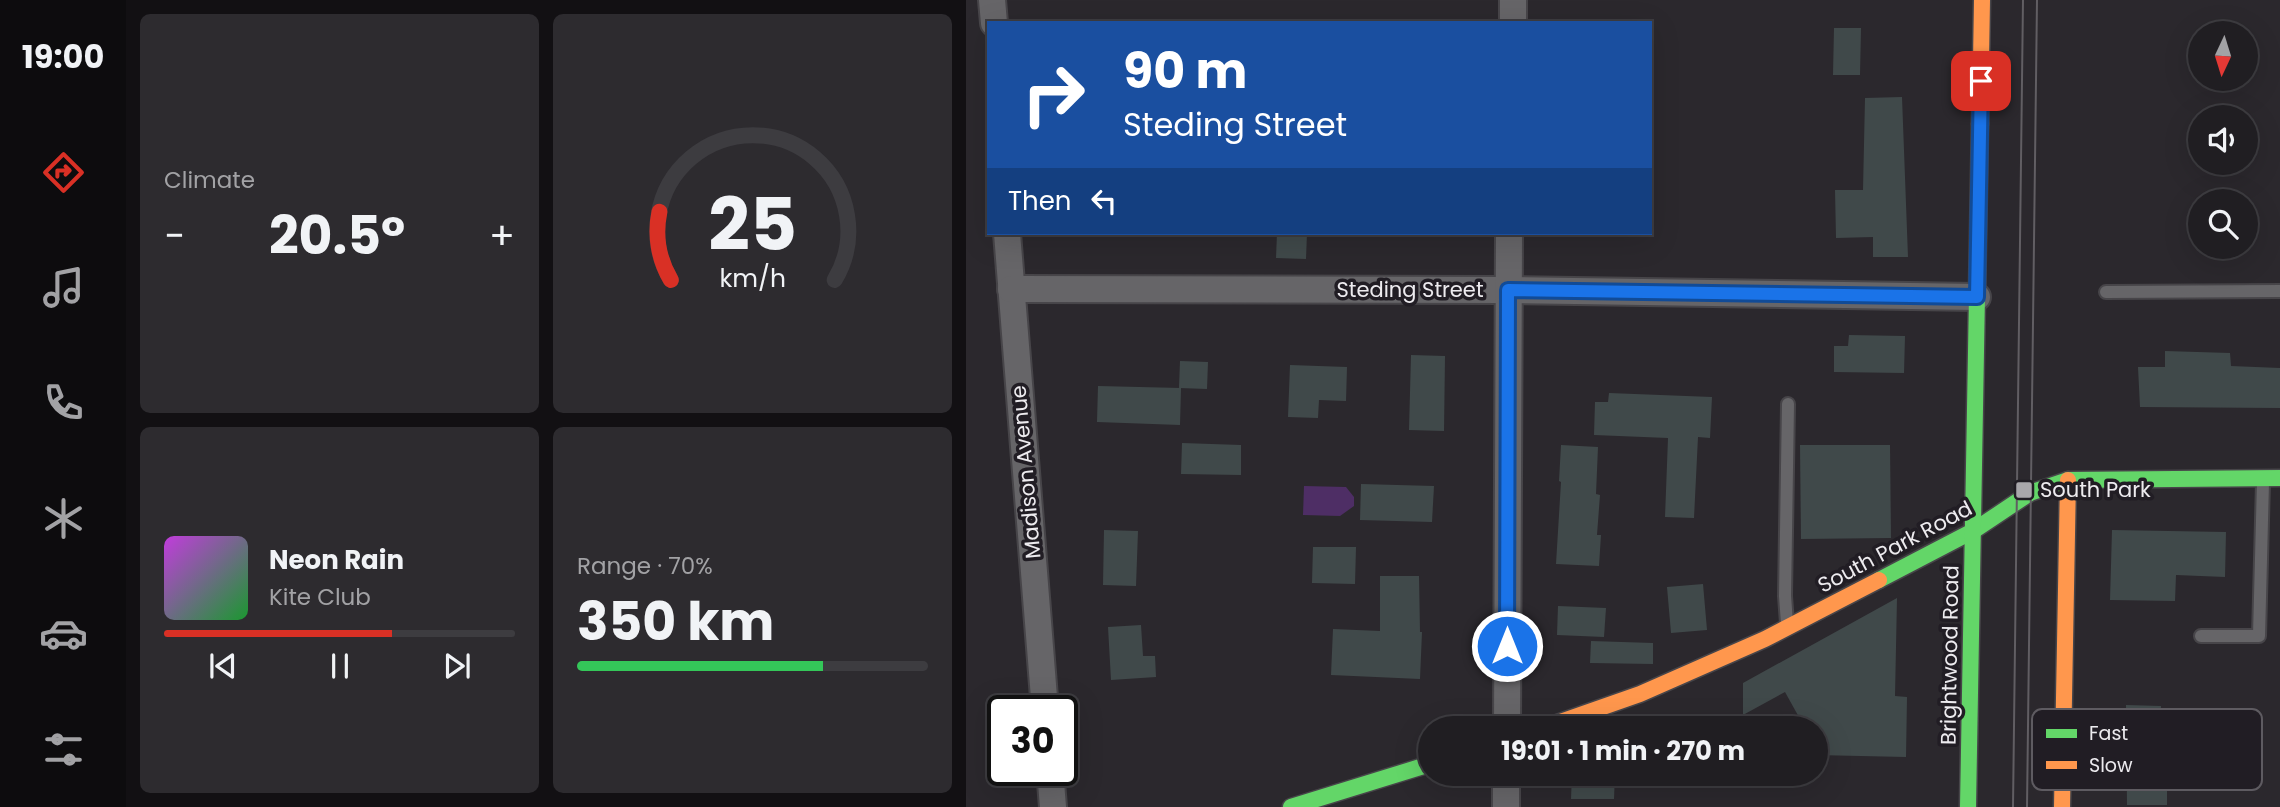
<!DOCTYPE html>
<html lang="en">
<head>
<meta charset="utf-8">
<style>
	:root { --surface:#201e22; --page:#2d2b2f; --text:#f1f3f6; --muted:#a2a2a5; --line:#3d3c40; --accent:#d93025 }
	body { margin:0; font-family:Poppins,sans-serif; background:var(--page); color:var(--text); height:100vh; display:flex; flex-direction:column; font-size:26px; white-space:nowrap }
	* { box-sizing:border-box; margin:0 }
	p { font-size:23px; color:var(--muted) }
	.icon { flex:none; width:38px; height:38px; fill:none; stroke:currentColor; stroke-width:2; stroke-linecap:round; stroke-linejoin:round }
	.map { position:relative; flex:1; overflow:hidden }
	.side { display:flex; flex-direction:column; gap:14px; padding:14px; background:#121013; width:840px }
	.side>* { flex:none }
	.top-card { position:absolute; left:21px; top:21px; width:665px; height:214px; border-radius:0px; box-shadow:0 7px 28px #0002,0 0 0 2px var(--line); background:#1a4fa0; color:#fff; overflow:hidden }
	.needle { width:46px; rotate:184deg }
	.tools { position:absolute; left:1222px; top:21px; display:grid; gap:14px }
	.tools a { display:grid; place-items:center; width:70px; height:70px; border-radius:50%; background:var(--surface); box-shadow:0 7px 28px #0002,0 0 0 2px var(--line); font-size:35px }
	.speed { position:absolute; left:21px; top:695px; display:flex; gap:14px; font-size:35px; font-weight:700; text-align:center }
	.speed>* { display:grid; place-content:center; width:91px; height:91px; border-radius:50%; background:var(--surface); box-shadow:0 7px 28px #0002,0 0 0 2px var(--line); line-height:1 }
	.speed .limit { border:4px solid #111; border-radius:10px; background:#fff; color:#111 }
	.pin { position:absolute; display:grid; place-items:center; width:60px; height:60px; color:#fff; margin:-30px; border-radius:14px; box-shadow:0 4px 10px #0006 }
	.me { position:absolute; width:77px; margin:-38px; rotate:0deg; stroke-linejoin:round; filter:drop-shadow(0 0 5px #0008) }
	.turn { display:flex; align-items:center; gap:24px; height:147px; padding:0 21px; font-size:32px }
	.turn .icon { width:91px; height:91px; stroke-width:2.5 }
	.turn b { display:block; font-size:49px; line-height:60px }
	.then { display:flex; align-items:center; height:66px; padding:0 21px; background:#0003; gap:14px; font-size:26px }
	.big { font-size:52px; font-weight:700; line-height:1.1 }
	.side .tile { flex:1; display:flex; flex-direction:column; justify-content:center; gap:10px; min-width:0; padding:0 24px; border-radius:10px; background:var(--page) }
	.side .dial { align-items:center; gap:0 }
	.dial svg { height:182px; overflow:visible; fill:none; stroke:var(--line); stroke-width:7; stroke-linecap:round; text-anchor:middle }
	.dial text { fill:var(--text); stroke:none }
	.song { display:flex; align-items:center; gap:21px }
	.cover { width:84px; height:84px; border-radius:10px; background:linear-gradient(135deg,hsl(290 70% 55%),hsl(130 70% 35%)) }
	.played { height:7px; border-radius:4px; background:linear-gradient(90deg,var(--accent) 65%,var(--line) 65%) }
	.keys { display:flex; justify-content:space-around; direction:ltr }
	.heat { display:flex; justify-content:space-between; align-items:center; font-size:38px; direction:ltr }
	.charge { height:10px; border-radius:5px; background:linear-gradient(90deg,#34c759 70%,var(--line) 0) }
	.side .tiles { flex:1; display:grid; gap:14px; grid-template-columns:repeat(2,1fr) }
	.trip { position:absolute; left:452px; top:716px; width:410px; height:70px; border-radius:35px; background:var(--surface); box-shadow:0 7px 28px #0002,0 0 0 2px var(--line); font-weight:700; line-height:70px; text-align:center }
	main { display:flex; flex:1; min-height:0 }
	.tabs { display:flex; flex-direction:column; width:126px; justify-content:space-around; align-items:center; background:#0d0c0e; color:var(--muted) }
	.tabs .icon { width:49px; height:49px }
	.tabs .active { color:var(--accent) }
	.tabs b { font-size:32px; color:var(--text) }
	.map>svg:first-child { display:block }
</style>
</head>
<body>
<main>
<nav class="tabs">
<b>19:00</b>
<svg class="icon active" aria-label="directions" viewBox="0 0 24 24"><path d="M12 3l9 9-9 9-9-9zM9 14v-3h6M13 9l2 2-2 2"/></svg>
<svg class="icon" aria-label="music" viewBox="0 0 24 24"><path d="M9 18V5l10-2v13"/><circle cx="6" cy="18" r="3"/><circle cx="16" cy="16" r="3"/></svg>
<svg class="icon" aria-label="phone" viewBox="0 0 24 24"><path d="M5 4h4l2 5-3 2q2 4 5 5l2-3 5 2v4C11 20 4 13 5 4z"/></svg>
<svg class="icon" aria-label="climate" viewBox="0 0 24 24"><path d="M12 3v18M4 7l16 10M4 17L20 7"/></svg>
<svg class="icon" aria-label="car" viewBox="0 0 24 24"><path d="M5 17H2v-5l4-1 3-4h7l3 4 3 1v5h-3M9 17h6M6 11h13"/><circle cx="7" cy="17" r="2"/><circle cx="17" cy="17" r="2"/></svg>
<svg class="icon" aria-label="filters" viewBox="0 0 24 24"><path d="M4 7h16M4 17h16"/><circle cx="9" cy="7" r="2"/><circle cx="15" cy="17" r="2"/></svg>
</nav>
<section class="side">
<div class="tiles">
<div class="tile"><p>Climate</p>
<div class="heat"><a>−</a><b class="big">20.5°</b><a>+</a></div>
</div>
<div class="tile dial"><svg viewBox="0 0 100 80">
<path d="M14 69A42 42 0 1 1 86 69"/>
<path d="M14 69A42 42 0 0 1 9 39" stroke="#d93025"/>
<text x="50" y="56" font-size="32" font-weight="700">25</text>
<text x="50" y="72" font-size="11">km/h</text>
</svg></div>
<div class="tile">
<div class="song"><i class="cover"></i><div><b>Neon Rain</b><p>Kite Club</p></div></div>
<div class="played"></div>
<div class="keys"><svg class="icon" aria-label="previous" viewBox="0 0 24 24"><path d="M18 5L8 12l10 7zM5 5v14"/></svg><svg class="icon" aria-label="pause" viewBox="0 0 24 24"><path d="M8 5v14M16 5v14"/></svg><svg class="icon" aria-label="next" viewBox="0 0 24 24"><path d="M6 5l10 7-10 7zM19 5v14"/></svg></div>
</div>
<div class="tile"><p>Range · 70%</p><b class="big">350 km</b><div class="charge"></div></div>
</div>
</section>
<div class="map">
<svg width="1314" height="807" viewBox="0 0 1314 807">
	<rect width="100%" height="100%" fill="#2b282d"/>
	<path fill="#4e2e65" d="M338 486 380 487 388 497V506L374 516 337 515Z"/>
	<g fill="#40494a">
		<path d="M868 28H895L894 75H867Z"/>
		<path d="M936 97 942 257H907V237L870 238 869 190H897L899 98Z"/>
		<path d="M311 233H341L340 259 310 258Z"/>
		<path d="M883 335 939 336 938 373 868 372V346H882Z"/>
		<path d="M1199 351 1264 353 1265 366 1314 368V408L1174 407 1172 367H1199Z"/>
		<path d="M445 355 479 356 478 431 443 430Z"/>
		<path d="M214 361 242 362 241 389 213 388Z"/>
		<path d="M324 365 381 367 380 401 353 400 352 418 322 417Z"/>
		<path d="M132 386 215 388 214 425 131 422Z"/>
		<path d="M643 393 746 397 744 438 732 437 728 518 699 517 702 438 628 435 629 402H642Z"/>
		<path d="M216 443 275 445V475L215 474Z"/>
		<path d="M595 445 632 447 630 494 634 495 631 535H635L633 566 590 564 595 482 593 481Z"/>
		<path d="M834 445H924L925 538 835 539Z"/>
		<path d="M395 484 468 486 466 522 394 520Z"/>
		<path d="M138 530 172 531 170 586 137 585Z"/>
		<path d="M1146 530 1260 532 1259 577 1210 575 1209 601 1144 600Z"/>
		<path d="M347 547H390L389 584 346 583Z"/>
		<path d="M414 576H453L454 632H456L454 679 365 675 367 629 414 631Z"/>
		<path d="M737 584 741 630 705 633 701 587Z"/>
		<path d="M931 598 929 696 941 697 940 757 849 755V728H839L819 692 777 715V683Z"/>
		<path d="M592 606 640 608 638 637 591 635Z"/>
		<path d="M175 625 177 656H189L190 677 145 680 142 627Z"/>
		<path d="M625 641 687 643V664L624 663Z"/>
		<path d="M1160 705 1195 706 1193 765H1211V789H1201V805H1161Z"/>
		<path d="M606 774H649L648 799H605Z"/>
	</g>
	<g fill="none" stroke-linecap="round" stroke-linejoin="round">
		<g stroke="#474549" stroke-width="16">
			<g id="lane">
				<path d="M1140 292 1314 291"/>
				<path d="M821 623 819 596 822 404"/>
				<path d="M1235 636H1293L1297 482"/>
			</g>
		</g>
		<g stroke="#474549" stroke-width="30">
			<g id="street">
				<path d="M26 0 28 23"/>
				<path d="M547 23V0"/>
				<path d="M41 233 79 710"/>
				<path d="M45 289 542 290 1011 297"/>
				<path d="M541 728 543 233"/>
				<path d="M84 770 87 807"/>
				<path d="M540 807V774"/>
			</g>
		</g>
		<g stroke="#474549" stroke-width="19">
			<g id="fast">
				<path d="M913 580 1007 531 1064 493 1102 480 1314 478"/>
				<path d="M325 807 464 764"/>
				<path d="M1002 807 1014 124"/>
			</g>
		</g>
		<g stroke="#474549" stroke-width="19">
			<g id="slow">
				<path d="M1014 124 1016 0"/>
				<path d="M577 728 674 694 799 639 913 580"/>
				<path d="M1096 807 1102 480"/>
			</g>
		</g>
		<use href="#lane" stroke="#666568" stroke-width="12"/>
		<use href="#street" stroke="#666568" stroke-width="26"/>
		<use href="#fast" stroke="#63d668" stroke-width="16"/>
		<use href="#slow" stroke="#ff974d" stroke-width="16"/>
		<g stroke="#615e63" stroke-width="2">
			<path d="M1047 807 1057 0"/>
			<path d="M1061 807 1071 0"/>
		</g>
	</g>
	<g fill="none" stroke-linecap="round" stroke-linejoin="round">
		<g stroke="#114b97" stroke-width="18">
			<path id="route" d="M541 646 542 290 1011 297 1015 81"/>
		</g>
		<use href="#route" stroke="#1a73e8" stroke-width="12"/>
	</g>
	<rect fill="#a9a7ab" stroke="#211d24" stroke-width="2.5" x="1049" y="481" width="18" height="18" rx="3.5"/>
	<g text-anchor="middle" stroke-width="7" stroke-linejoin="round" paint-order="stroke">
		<g font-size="21" fill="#edebef" stroke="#211d24">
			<text x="444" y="297">Steding Street</text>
			<text transform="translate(60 472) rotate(-95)" y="7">Madison Avenue</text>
			<text transform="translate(929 547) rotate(-28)" y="7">South Park Road</text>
			<text transform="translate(984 655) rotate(-89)" y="7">Brightwood Road</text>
		</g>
		<g font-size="21" fill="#edebef" stroke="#211d24" text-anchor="start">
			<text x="1074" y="497">South Park</text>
		</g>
	</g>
	<rect x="1066" y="709" width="230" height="81" rx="10" fill="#211d24" stroke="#5e5b61" stroke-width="2"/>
	<rect x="1080" y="729" width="31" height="9" fill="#63d668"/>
	<rect x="1080" y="761" width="31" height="8" fill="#ff974d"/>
	<g font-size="19" fill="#edebef">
		<text x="1123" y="740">Fast</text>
		<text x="1123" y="772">Slow</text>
	</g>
</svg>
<div class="tools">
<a><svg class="needle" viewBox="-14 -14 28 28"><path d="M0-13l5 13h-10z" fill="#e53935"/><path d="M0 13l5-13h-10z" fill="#a2a2a5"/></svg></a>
<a><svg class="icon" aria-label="sound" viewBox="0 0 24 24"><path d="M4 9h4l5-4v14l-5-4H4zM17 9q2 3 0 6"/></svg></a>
<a><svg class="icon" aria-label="search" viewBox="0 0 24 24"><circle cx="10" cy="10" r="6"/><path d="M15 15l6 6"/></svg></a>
</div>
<div class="speed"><div class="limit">30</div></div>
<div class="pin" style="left:1015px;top:81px;background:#d93025"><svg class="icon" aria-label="arrive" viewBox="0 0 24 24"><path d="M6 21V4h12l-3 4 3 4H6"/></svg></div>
<svg class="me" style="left:541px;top:646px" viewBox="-20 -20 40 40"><circle r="17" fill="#1a73e8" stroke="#fff" stroke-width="3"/><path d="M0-11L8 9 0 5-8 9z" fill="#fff"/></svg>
<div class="trip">19:01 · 1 min · 270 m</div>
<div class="top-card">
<div class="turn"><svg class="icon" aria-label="right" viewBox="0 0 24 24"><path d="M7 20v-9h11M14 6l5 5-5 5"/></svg><div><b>90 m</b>Steding Street</div></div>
<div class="then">Then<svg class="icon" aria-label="left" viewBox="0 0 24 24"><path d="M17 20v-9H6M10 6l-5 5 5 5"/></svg></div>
</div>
</div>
</main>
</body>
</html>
